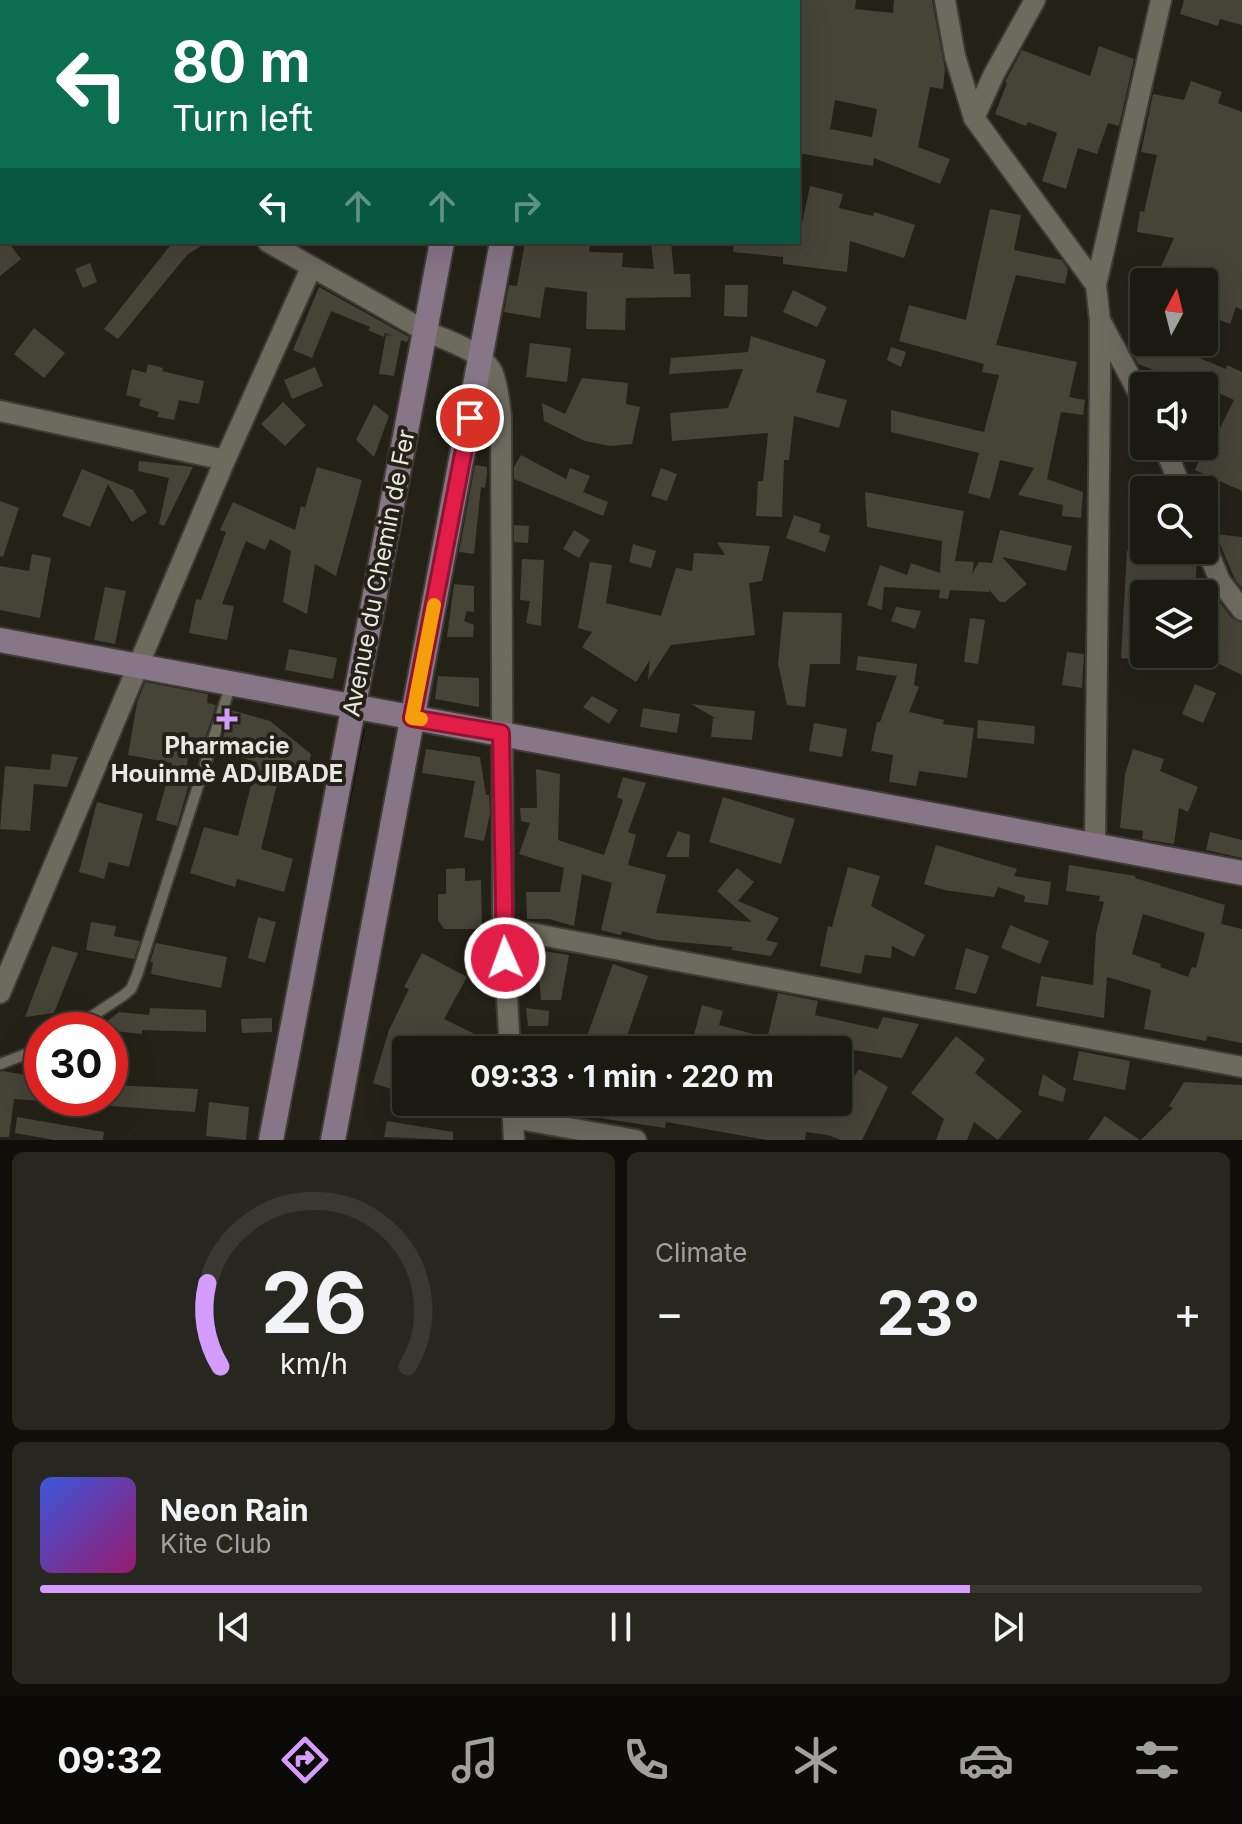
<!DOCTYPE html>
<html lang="en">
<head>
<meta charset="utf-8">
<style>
	:root { --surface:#1b1a11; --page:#28271f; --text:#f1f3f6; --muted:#a0a19f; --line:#393831; --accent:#d49cfc }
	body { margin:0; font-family:Inter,sans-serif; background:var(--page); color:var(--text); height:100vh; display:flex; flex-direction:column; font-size:30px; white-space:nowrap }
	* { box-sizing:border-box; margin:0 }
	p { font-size:26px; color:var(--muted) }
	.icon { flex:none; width:44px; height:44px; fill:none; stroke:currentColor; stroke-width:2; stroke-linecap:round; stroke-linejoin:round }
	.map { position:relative; height:1140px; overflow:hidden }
	.side { display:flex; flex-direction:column; gap:12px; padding:12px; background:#0f0e09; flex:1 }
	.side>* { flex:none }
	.guide { position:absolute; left:0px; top:0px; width:800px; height:244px; box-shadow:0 8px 32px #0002,0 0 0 2px var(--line); background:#0b6e4f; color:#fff; overflow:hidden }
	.needle { width:52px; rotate:7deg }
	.fabs { position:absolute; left:1130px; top:268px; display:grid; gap:16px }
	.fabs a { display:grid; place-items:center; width:88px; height:88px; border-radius:8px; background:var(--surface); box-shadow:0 8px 32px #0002,0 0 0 2px var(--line); font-size:40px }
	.speed { position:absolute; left:24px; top:1012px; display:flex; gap:16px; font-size:40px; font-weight:700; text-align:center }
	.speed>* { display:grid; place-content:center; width:104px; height:104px; border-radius:50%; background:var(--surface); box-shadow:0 8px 32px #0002,0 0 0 2px var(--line); line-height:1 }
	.speed .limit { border:12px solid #d22; background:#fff; color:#111 }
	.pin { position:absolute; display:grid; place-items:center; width:68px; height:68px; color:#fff; margin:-34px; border:4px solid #fff; border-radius:50%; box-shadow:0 2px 8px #0007 }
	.me { position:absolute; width:88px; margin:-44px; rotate:358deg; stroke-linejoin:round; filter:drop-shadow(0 0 6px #0008) }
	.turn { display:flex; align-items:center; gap:28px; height:168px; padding:0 40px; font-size:36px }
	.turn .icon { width:104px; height:104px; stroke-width:2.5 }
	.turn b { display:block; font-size:56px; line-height:68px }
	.lanes { display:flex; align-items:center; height:76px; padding:0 40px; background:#0003; justify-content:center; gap:40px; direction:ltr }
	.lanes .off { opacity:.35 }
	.big { font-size:60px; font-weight:700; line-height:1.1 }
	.side .card { flex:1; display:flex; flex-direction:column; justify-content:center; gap:12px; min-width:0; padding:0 28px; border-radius:12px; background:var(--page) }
	.side .dial { align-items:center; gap:0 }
	.dial svg { height:208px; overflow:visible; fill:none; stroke:var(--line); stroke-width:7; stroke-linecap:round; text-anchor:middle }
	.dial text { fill:var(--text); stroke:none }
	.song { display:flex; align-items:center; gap:24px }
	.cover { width:96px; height:96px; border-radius:12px; background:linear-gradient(135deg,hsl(230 70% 55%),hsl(320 70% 35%)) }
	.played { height:8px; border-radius:4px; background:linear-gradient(90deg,var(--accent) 80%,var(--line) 80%) }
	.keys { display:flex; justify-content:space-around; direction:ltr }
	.heat { display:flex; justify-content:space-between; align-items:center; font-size:44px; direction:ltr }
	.side .tiles { flex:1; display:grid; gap:12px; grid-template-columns:1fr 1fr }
	.card:last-child { grid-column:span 2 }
	.trip { position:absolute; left:392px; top:1036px; width:460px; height:80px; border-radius:8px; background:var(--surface); box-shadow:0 8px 32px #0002,0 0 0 2px var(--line); font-weight:700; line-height:80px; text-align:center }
	.tab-bar { display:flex; height:128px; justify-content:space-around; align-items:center; background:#0b0a07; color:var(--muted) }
	.tab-bar .icon { width:56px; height:56px }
	.tab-bar .active { color:var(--accent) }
	.tab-bar b { font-size:36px; color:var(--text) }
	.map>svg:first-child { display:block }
</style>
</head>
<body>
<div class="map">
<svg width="1242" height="1140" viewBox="0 0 1242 1140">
	<rect width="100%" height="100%" fill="#242217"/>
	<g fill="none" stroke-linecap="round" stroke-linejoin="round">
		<path stroke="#11021b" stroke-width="5" d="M346 811 362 730"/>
	</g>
	<g fill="#464337" fill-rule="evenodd">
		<path d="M798 0H856L855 9 893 13 894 0H932L945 69 943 89 930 87 918 147 950 159 940 184 874 158 873 166 798 153ZM835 100 877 109 872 137 830 129Z"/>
		<path d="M1184 0H1242V25L1220 19 1218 26 1180 14Z"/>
		<path d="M1099 46 1134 59 1119 126 1108 123 1097 154 1078 148 1066 189 1042 181 1057 133 1028 122 1026 126 995 114 1007 83 1005 82 1022 50 1090 76Z"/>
		<path d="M1191 81 1222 92 1218 103 1242 112V310L1236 307 1230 324 1207 315 1214 297 1204 292V282H1189L1160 269 1174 238 1137 232 1140 211 1144 212 1157 155 1141 152 1153 94 1184 100Z"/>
		<path d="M810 186 843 194 839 208 873 216 874 212 915 225 904 258 850 241 847 272 783 264V257L733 252 734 242 795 245 798 242Z"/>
		<path d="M990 209 1021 215 1014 250 1062 260 1068 269 1065 284 1016 275 996 345 1077 362 1069 397 1085 400 1083 415 1061 412 1047 479 1083 492 1081 518 1062 516 1063 505 1018 495 1034 468 1000 460 990 499 968 493 979 453 891 432V410L984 432 999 375 982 372 984 364 899 341 909 305 966 320Z"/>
		<path d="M0 233 2 242H8L21 259 0 276Z"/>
		<path d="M173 242H207L187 255 118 339 104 329Z"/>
		<path d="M525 242H590L589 252 623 253 622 267 654 269 651 244 671 242 674 274H690L691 297 626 298 625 330 586 329 587 292 545 287 540 318 504 312 509 285 517 286Z"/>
		<path d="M90 263 97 282 83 288 75 269Z"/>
		<path d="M725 285H748L747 317 724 316Z"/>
		<path d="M319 287 409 337 407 342 401 340 394 376 379 374 386 335 392 336 385 333 384 337 368 330 370 327 331 311 312 358 293 350Z"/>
		<path d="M793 290 827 307 817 327 783 312Z"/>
		<path d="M34 328 65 353 44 378 14 354Z"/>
		<path d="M751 336 826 360 816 392 847 400 839 428 794 416 789 460H784L782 517 756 516 758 481H763L768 433 672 441 670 413 728 408 743 369 669 374 671 358 748 352Z"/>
		<path d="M1139 342H1172L1194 350 1192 355 1226 369 1227 365 1242 372V491L1195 470 1208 440 1213 442 1234 400 1204 386H1196L1138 364 1134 356Z"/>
		<path d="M530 343 571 348 567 382 526 377Z"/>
		<path d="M891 347 906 352 901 367 887 360Z"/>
		<path d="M148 364 163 368 162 371 204 381 199 404 179 400 174 420 157 417 159 412 139 406 141 399 126 395 132 369 146 373Z"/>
		<path d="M315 367 323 386 292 399 284 380Z"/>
		<path d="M582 378 628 383 626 404 640 407 632 444 610 446 585 441 544 421 542 403 565 414Z"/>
		<path d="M283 402 306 425 285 446 261 424Z"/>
		<path d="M374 404 389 416 374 457 356 440Z"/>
		<path d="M1132 446H1151L1155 461 1131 459Z"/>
		<path d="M521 455 566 479 570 468 590 476 583 492 608 502 603 516 514 479V467Z"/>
		<path d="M139 461 193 467 164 526 159 524 169 478 138 471Z"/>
		<path d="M475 465 487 467V474L485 488 481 487 474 554 459 552Z"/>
		<path d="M317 467 362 480 336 576 315 564 307 614 283 602 291 551 270 539 265 550 246 541 222 604 234 606 227 640 189 633 196 599 201 600 226 532 220 530 233 502 295 530 301 506 305 508Z"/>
		<path d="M661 468 677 474 667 501 651 496Z"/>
		<path d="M82 469 133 490 147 512 132 522 108 484 90 527 62 516Z"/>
		<path d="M865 492 964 511 955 561 974 562 972 574 979 562 992 563 1000 530 1072 546 1066 571 1002 557 1027 584 1005 602H1000L989 590V592L950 590 948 599 939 598 940 590 884 587 882 610 867 605 880 565 907 575 911 563 940 573 942 541 867 527Z"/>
		<path d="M0 501 19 508 3 557 0 556Z"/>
		<path d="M794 515 821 524 819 532 830 536 825 552 786 538Z"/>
		<path d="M514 525 529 526 528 543 514 542Z"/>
		<path d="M574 530 590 540 579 558 563 549Z"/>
		<path d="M1216 534 1242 537V588L1235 580Z"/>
		<path d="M717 542 770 546 762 581 749 583 755 635 671 645 648 680 650 660 636 682 582 647 592 632 578 628 590 562 612 565 606 603 661 616 676 568 692 571 694 553 725 555Z"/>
		<path d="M633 544 656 551 651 568 629 562Z"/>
		<path d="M1127 551 1196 556 1197 560 1195 590 1144 586V660L1121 658Z"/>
		<path d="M32 554 51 558 40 618 0 610V566L29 571Z"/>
		<path d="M522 559 544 560 541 626 526 623 530 601 520 600Z"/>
		<path d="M454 584 474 586V612L467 611 464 621 474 625 473 637H447Z"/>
		<path d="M105 587 126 591 115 644 94 640Z"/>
		<path d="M1204 598H1216L1232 618 1242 623V675L1203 656 1219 623 1204 624Z"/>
		<path d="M896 607 921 611 915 629 891 621Z"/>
		<path d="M783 612 842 613 840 664H810L805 707 787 705 778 664Z"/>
		<path d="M970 618 985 620 978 664 964 662Z"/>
		<path d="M289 649 337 658 333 679 285 670Z"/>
		<path d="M1067 652 1084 654 1082 688 1062 685Z"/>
		<path d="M858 656 917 664 914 685 919 687 909 712 944 720 943 724 974 728 967 778 919 771 916 786 889 782 893 755 871 751 877 722H880L897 676 856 670Z"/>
		<path d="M438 676 479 678V707L435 699Z"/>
		<path d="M145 682 208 694 207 703 216 705 205 739 191 737 186 772 192 773 177 826 156 820 172 763 128 755 137 703Z"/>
		<path d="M1195 684 1216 693 1203 723 1182 714Z"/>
		<path d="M592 696 618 710 609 724 583 707Z"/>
		<path d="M691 704 755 711 752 740 711 737 713 718 717 719Z"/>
		<path d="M643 708 680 714 677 733 640 727Z"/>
		<path d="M231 710 270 721 311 754 306 781 281 768 261 849 293 859 284 892 237 879 235 887 190 873 204 827 238 836 257 762 219 751Z"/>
		<path d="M978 720 1035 726 1034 744 977 738Z"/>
		<path d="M814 723 847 729 842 757 809 751Z"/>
		<path d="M426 749 480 757 486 795H489L490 814 484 841 464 837 475 781 422 773Z"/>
		<path d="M1133 749 1164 759 1160 771 1198 787 1188 812 1179 808 1174 844 1142 839 1143 831 1120 828 1125 774Z"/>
		<path d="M52 754 78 757 67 787 34 784 30 831 0 829 5 766 50 770Z"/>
		<path d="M536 769 560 774 558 840 604 855 623 800 617 797 623 777 646 783 628 832 636 835 628 865 666 875 656 913 752 922 717 891 737 868 754 882 738 901 779 918 766 940 778 943 771 956 731 950 733 947 657 940 622 931 621 935 601 930 612 883 582 874 574 926 549 919H527L526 892H560L564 868 519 854 530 823 521 821 520 808H537Z"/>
		<path d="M723 797 795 819 781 864 709 842Z"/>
		<path d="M97 802 143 814 129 867 109 862 104 879 79 872Z"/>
		<path d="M678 831 690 835 689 857H666Z"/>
		<path d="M1210 832 1242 840V858L1206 850Z"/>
		<path d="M936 845 1017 869 1014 876 1051 882 1048 905 1024 902 1025 896 998 887 994 897 944 890 924 884Z"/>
		<path d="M1069 865 1135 876V878L1225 905 1221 924 1242 929V1043L1207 1036 1206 1041 1144 1029 1151 990 1107 977 1104 1018 1036 1006 1041 976 1093 985 1096 933 1104 902 1099 901 1100 896 1066 891ZM1143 914 1205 933 1196 968 1192 967 1188 977 1160 967 1161 964 1132 954Z"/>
		<path d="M848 867 880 876 871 906 925 935 914 957 892 946 891 958 865 955 861 974 820 966 828 926 832 927Z"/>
		<path d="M465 868V881L481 880 482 929H444L438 920V894H446V869Z"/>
		<path d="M258 917 276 922 265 963 248 958Z"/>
		<path d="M91 922 116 926 114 936 140 941 134 959 86 950Z"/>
		<path d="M1010 925 1049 941 1040 964 1001 948Z"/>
		<path d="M156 943 227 957 221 988 151 974 153 962H150Z"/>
		<path d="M52 946 78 953 54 1013 25 1017Z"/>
		<path d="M966 948 989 956 976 994 955 989Z"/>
		<path d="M536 950 569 955 561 1000H541Z"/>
		<path d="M422 953 467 977 444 1019 497 1045V1050H430L406 1038V1094L373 1083 389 1030 409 989 404 987Z"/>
		<path d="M613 964 648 976 622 1050H582Z"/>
		<path d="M778 993 818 1001 815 1015 878 1029 883 1017 919 1024 902 1058 823 1045V1048L768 1035Z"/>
		<path d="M702 1005 723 1011 719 1025 761 1036 757 1050H690Z"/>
		<path d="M150 1008 206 1010V1032L142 1030V1034L97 1029 119 1012 149 1015Z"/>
		<path d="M526 1008 549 1011 548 1026H528Z"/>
		<path d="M272 1018V1032L242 1033 241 1019Z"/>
		<path d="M956 1036 985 1059 975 1073 1022 1111 998 1140 974 1122 967 1140H936L944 1119 911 1093Z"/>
		<path d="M1079 1051 1130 1061 1125 1090 1073 1080Z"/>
		<path d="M859 1069 888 1087 862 1140H841L828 1135 806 1132 805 1140H767L666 1122 665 1128 580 1115 582 1102H838Z"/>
		<path d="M3 1071 42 1078V1101L14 1099 9 1137H0V1072Z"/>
		<path d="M1043 1074 1066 1089 1063 1102 1038 1095Z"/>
		<path d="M1184 1082 1242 1085V1140H1141L1173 1108 1169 1106Z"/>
		<path d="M110 1085 198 1089 195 1112 110 1106Z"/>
		<path d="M209 1102 249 1107 246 1140 206 1136Z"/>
		<path d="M1105 1116 1119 1126 1140 1140H1088Z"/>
		<path d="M17 1117 104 1132 103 1140H54L15 1133Z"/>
		<path d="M387 1121 453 1132V1140L384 1137Z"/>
	</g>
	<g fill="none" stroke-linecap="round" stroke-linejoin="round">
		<g stroke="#3e3c34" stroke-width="14">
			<g id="lane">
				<path d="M71 1030 124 995 131 989 137 975 231 684"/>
				<path d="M0 1064 42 1048"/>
			</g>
		</g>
		<g stroke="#3e3c34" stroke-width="24">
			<g id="street">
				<path d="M168 0 170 2"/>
				<path d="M945 0 955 56 974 118 1096 285"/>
				<path d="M0 85 2 86"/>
				<path d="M974 118 994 74 1035 0"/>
				<path d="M268 242 425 331C446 340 480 350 492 371 498 384 499 402 501 416L503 928 510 1050"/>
				<path d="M1102 324 1144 403"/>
				<path d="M0 411 225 460"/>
				<path d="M1164 446 1182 490"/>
				<path d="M1204 542 1220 581 1242 610"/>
				<path d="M1095 845 1100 380V321L1096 285 1161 0"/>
				<path d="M503 928 1242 1067"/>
				<path d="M0 993 225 460 311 268"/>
				<path d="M512 1102 514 1140"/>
				<path d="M513 1118 636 1140"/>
			</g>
		</g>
		<g stroke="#3e3c34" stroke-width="28">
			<g id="secondary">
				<path d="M488 2V0"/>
				<path d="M547 2 548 0"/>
				<path d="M0 640 1242 873"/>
				<path d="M271 1140 442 242"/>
				<path d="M333 1140 502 242"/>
			</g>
		</g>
		<path stroke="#67665c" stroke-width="3" stroke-dasharray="2 6" stroke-linecap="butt" d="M334 2 335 0"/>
		<use href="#lane" stroke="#6d6a5e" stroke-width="10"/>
		<use href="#street" stroke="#6d6a5e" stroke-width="20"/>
		<use href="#secondary" stroke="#877588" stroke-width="24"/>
	</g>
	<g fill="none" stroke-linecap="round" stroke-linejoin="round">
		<g stroke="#92132f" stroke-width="20">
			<path id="route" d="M470 418 412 718 501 733 505 958"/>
		</g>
		<use href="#route" stroke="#e11d48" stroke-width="14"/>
		<path stroke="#f59e0b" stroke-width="14" d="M421 719 412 718 434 605"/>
	</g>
	<path fill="#d49cfc" stroke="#242217" stroke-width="3" d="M223 707h8v8h8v8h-8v8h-8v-8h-8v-8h8z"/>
	<g text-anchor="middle" stroke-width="8" stroke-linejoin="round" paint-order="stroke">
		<g font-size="24" fill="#eae9e1" stroke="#242217">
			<text transform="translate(379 573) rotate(-79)" y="8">Avenue du Chemin de Fer</text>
		</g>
		<g font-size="24" font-weight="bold" fill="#eae9e1" stroke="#242217">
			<text x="227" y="754">Pharmacie<tspan x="227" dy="28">Houinmè ADJIBADE</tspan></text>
		</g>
	</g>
</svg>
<div class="fabs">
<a><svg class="needle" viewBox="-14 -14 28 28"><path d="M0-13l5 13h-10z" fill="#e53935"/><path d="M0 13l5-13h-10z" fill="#a0a19f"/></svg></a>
<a><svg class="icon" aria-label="sound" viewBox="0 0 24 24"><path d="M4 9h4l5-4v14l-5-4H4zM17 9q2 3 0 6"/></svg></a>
<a><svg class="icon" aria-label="search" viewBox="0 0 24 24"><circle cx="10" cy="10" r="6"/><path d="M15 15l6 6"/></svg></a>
<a><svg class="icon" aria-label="layers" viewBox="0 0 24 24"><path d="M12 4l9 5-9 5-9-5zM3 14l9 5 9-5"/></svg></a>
</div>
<div class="speed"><div class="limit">30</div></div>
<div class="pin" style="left:470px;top:418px;background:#d93025"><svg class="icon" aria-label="arrive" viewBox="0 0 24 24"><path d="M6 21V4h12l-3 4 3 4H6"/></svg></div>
<svg class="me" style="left:505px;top:958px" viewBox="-20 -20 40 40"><circle r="17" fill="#e11d48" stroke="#fff" stroke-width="3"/><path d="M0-11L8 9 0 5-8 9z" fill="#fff"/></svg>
<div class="trip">09:33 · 1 min · 220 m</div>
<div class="guide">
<div class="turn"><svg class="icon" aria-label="left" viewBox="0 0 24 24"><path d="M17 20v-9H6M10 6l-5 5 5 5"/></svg><div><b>80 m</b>Turn left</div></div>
<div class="lanes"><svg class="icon" aria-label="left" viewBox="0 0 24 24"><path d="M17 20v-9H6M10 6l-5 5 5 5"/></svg><svg class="icon off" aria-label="ahead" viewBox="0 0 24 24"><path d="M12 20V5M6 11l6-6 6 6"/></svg><svg class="icon off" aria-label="ahead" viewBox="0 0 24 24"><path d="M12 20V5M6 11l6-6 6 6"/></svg><svg class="icon off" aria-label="right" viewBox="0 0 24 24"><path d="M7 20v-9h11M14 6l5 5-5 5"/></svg></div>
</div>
</div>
<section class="side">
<div class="tiles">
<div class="card dial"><svg viewBox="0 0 100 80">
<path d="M14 69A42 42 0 1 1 86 69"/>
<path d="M14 69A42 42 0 0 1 9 37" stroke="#d49cfc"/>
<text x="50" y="56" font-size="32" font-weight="700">26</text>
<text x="50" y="72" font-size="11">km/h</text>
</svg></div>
<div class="card"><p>Climate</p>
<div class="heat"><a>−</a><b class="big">23°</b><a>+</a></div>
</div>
<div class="card">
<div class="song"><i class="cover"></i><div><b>Neon Rain</b><p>Kite Club</p></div></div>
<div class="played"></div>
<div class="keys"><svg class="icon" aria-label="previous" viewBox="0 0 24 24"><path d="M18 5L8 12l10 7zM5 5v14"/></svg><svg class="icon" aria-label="pause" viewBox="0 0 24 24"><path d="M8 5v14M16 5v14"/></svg><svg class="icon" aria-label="next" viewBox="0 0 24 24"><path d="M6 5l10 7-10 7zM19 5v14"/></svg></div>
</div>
</div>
</section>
<nav class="tab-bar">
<b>09:32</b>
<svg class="icon active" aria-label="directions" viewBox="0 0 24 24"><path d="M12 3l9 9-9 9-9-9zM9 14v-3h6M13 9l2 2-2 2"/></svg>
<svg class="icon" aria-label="music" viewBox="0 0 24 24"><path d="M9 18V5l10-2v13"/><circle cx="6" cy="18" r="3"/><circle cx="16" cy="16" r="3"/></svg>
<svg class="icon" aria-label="phone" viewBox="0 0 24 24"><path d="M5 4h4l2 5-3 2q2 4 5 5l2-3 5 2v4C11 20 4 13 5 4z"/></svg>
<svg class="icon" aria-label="climate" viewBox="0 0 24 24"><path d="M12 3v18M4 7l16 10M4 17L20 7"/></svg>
<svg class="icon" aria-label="car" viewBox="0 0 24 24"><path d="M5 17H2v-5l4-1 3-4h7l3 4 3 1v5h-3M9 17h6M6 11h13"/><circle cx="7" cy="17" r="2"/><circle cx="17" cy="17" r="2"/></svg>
<svg class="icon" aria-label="filters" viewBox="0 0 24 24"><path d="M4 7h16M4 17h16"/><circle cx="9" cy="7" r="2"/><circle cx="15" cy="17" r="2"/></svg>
</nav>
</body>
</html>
